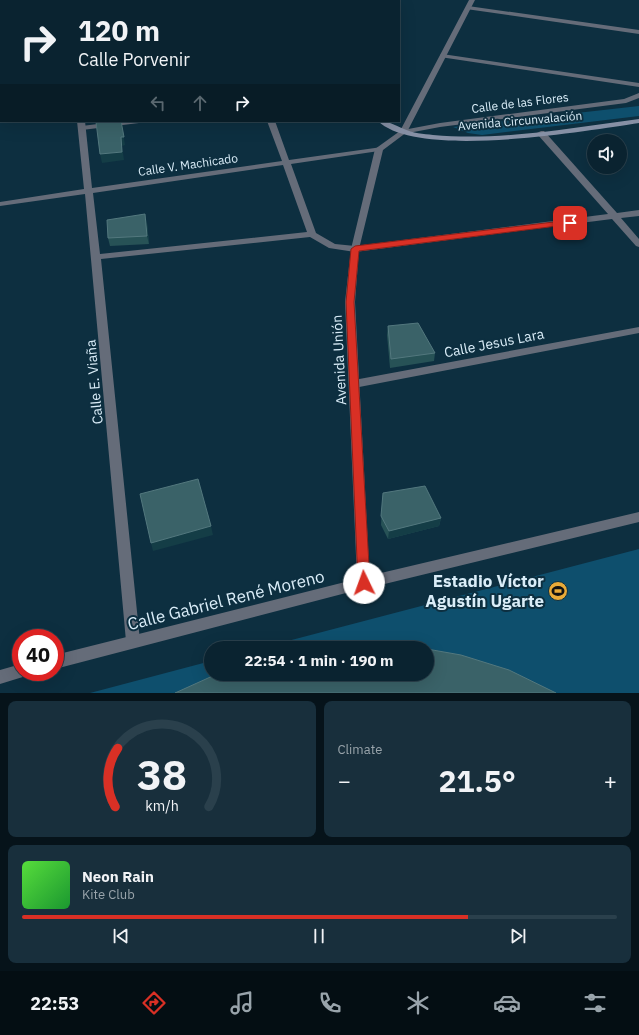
<!DOCTYPE html>
<html lang="en">
<head>
<meta charset="utf-8">
<style>
	:root { --surface:#0a2330; --page:#182f3c; --text:#f1f3f6; --muted:#99a4ab; --line:#2a404c; --accent:#d93025 }
	body { margin:0; font-family:"IBM Plex Sans",sans-serif; background:var(--page); color:var(--text); height:100vh; display:flex; flex-direction:column; font-size:15px; white-space:nowrap }
	* { box-sizing:border-box; margin:0 }
	p { font-size:13px; color:var(--muted) }
	.icon { flex:none; width:22px; height:22px; fill:none; stroke:currentColor; stroke-width:2; stroke-linecap:round; stroke-linejoin:round }
	.map { position:relative; height:693px; overflow:hidden }
	.details { display:flex; flex-direction:column; gap:8px; padding:8px; background:#06131a; flex:1 }
	.details>* { flex:none }
	.banner { position:absolute; left:0px; top:0px; width:400px; height:122px; box-shadow:0 4px 16px #0002,0 0 0 1px var(--line); background:#0a2330; color:var(--text); overflow:hidden }
	.buttons { position:absolute; left:587px; top:134px; display:grid; gap:8px }
	.buttons a { display:grid; place-items:center; width:40px; height:40px; border-radius:50%; background:var(--surface); box-shadow:0 4px 16px #0002,0 0 0 1px var(--line); font-size:20px }
	.speed { position:absolute; left:12px; top:629px; display:flex; gap:8px; font-size:20px; font-weight:700; text-align:center }
	.speed>* { display:grid; place-content:center; width:52px; height:52px; border-radius:50%; background:var(--surface); box-shadow:0 4px 16px #0002,0 0 0 1px var(--line); line-height:1 }
	.speed .limit { border:6px solid #d22; background:#fff; color:#111 }
	.pin { position:absolute; display:grid; place-items:center; width:34px; height:34px; color:#fff; margin:-17px; border-radius:8px; box-shadow:0 2px 6px #0006 }
	.me { position:absolute; width:44px; margin:-22px; rotate:357deg; stroke-linejoin:round; filter:drop-shadow(0 0 3px #0008) }
	.turn { display:flex; align-items:center; gap:14px; height:84px; padding:0 12px; font-size:18px }
	.turn .icon { width:52px; height:52px; stroke-width:2.5 }
	.turn b { display:block; font-size:28px; line-height:34px }
	.lanes { display:flex; align-items:center; height:38px; padding:0 12px; background:#0003; justify-content:center; gap:20px; direction:ltr }
	.lanes .off { opacity:.35 }
	.big { font-size:30px; font-weight:700; line-height:1.1 }
	.details .card { flex:1; display:flex; flex-direction:column; justify-content:center; gap:6px; min-width:0; padding:0 14px; border-radius:8px; background:var(--page) }
	.details .dial { align-items:center; gap:0 }
	.dial svg { height:104px; overflow:visible; fill:none; stroke:var(--line); stroke-width:7; stroke-linecap:round; text-anchor:middle }
	.dial text { fill:var(--text); stroke:none }
	.song { display:flex; align-items:center; gap:12px }
	.cover { width:48px; height:48px; border-radius:6px; background:linear-gradient(135deg,hsl(110 70% 55%),hsl(130 70% 35%)) }
	.played { height:4px; border-radius:2px; background:linear-gradient(90deg,var(--accent) 75%,var(--line) 75%) }
	.keys { display:flex; justify-content:space-around; direction:ltr }
	.heat { display:flex; justify-content:space-between; align-items:center; font-size:22px; direction:ltr }
	.details .tiles { flex:1; display:grid; gap:8px; grid-template-columns:1fr 1fr }
	.card:last-child { grid-column:span 2 }
	.trip { position:absolute; left:204px; top:641px; width:230px; height:40px; border-radius:20px; background:var(--surface); box-shadow:0 4px 16px #0002,0 0 0 1px var(--line); font-weight:700; line-height:40px; text-align:center }
	.dock { display:flex; height:64px; justify-content:space-around; align-items:center; background:#040e13; color:var(--muted) }
	.dock .icon { width:28px; height:28px }
	.dock .current { color:var(--accent) }
	.dock b { font-size:18px; color:var(--text) }
	.map>svg:first-child { display:block }
</style>
</head>
<body>
<div class="map">
<svg width="639" height="693" viewBox="0 0 639 693">
	<rect width="100%" height="100%" fill="#0d2f40"/>
	<g fill="#0e4f6d">
		<path d="M639 106V116L482 135 468 133 453 127Z"/>
		<path d="M639 549V693H90L211 661V674H427V648H261Z"/>
	</g>
	<g fill="none" stroke-linecap="round" stroke-linejoin="round">
		<path fill="#656c79" fill-rule="evenodd" d="M121 121H143L139 123 82 130 78 128 82 126Z"/>
		<g fill="#656c79" fill-rule="evenodd">
			<path d="M226 0H232L233 1H227Z"/>
			<path d="M468 6 639 30V34L466 9V7Z"/>
			<path d="M442 54 639 83V87L440 57V55Z"/>
			<path d="M639 93V98L626 103 440 127 403 134 399 132 403 130 440 123 624 99Z"/>
			<path d="M77 121H85L92 188 282 161 267 121H275L289 160 382 147V151H379L291 164 316 233 335 244 355 246 608 214 538 135 537 133 541 131H544L617 213 639 210V216L621 218 639 239V247L636 246 612 219 355 252 329 248 310 237 101 259 140 641 138 646 133 648 128 646 126 641 85 194 0 206V202L84 189ZM283 165 307 232 100 254 93 193Z"/>
			<path d="M639 327V333L354 388 350 387 349 384 350 381 354 380Z"/>
			<path d="M639 512V522L364 589 359 587 358 583 359 579 364 577Z"/>
		</g>
		<g fill="#656c79" fill-rule="evenodd">
			<path d="M469 0H475L407 132 383 150 359 249 355 302 370 583 369 587 55 669V655L357 579 345 302 351 249 375 149 400 131Z"/>
			<path d="M21 664V672H28L26 676 0 684V670Z"/>
		</g>
		<g fill="#8690a5" fill-rule="evenodd">
			<path d="M195 0H215L194 1Z"/>
			<path d="M293 0H302L303 1H294Z"/>
			<rect x="0" y="15" width="1" height="4"/>
			<path d="M639 119V123C585 131 418 160 378 121 389 121 394 125 404 129 412 133 424 134 433 135 502 141 571 128 639 119Z"/>
		</g>
	</g>
	<g fill="#275256">
		<path d="M147 223 149 244 110 246 108 238Z"/>
		<path d="M388 326 435 353 434 361 390 368 387 335Z"/>
		<path d="M383 493 441 518 439 526 388 539 381 525Z"/>
	</g>
	<g fill="#143d46">
		<path d="M121 121 125 145 122 146 124 160 102 163 100 154 121 137Z"/>
		<path d="M145 214 147 223 149 244 147 236Z"/>
		<path d="M441 518 439 526 388 539 389 531Z"/>
		<path d="M211 526 213 535 153 551 151 543Z"/>
	</g>
	<g fill="#3a6268" stroke="#53787e">
		<path d="M106 121H121L124 137H121L122 152 100 154 96 122Z"/>
		<path d="M145 214 147 236 108 238 107 220Z"/>
		<path d="M418 323 435 353 391 359 388 326Z"/>
		<path d="M198 479 211 526 151 543 140 494Z"/>
		<path d="M425 486 441 518 389 531 381 516 383 493Z"/>
		<path d="M333 642H383L419 648H284Z"/>
		<path d="M427 649 461 655 509 670 556 693H175L217 674H427Z"/>
	</g>
	<path fill="#d93025" stroke="#8d1f18" d="M570 220 573 221V224L359 251 354 302 370 583 368 587 364 589 360 587 358 583 346 302 351 249 355 246Z"/>
	<defs>
		<g id="stadium-disc" transform="scale(1)"><circle r="9.5" fill="#e9aa38" stroke="#0d2f40"/><path d="M0-5a6.5 5 0 1 0 0 10a6.5 5 0 1 0 0-10ZM-3.5-1.8h7v3.6h-7Z" fill="#111"/></g>
	</defs>
	<g fill-rule="evenodd">
		<use href="#stadium-disc" x="558" y="591"/>
	</g>
	<g text-anchor="middle" stroke-width="4" stroke-linejoin="round" paint-order="stroke">
		<g font-size="12" fill="#daedf8" stroke="#0d2f40">
			<text transform="translate(520 103) rotate(-7)" y="4">Calle de las Flores</text>
			<text transform="translate(520 121) rotate(-5)" y="4">Avenida Circunvalación</text>
			<text transform="translate(188 165) rotate(-8)" y="4">Calle V. Machicado</text>
		</g>
		<g font-size="14" fill="#daedf8" stroke="#0d2f40">
			<text transform="translate(494 343) rotate(-11)" y="5">Calle Jesus Lara</text>
			<text transform="translate(339 360) rotate(-93)" y="5">Avenida Unión</text>
			<text transform="translate(94 382) rotate(-95)" y="5">Calle E. Viaña</text>
		</g>
		<g font-size="17" font-weight="bold" fill="#daedf8" stroke="#0d2f40" text-anchor="end">
			<text x="544" y="587">Estadio Víctor<tspan x="544" dy="20">Agustín Ugarte</tspan></text>
		</g>
		<g font-size="17" fill="#daedf8" stroke="#0d2f40">
			<text transform="translate(226 600) rotate(-14)" y="6">Calle Gabriel René Moreno</text>
		</g>
	</g>
</svg>
<div class="buttons">
<a><svg class="icon" aria-label="sound" viewBox="0 0 24 24"><path d="M4 9h4l5-4v14l-5-4H4zM17 9q2 3 0 6"/></svg></a>
</div>
<div class="speed"><div class="limit">40</div></div>
<div class="pin" style="left:570px;top:223px;background:#d93025"><svg class="icon" aria-label="arrive" viewBox="0 0 24 24"><path d="M6 21V4h12l-3 4 3 4H6"/></svg></div>
<svg class="me" style="left:364px;top:583px" viewBox="-20 -20 40 40"><circle r="19" fill="#fff"/><path d="M0-13L10 11 0 6-10 11z" fill="#d93025"/></svg>
<div class="trip">22:54 · 1 min · 190 m</div>
<div class="banner">
<div class="turn"><svg class="icon" aria-label="right" viewBox="0 0 24 24"><path d="M7 20v-9h11M14 6l5 5-5 5"/></svg><div><b>120 m</b>Calle Porvenir</div></div>
<div class="lanes"><svg class="icon off" aria-label="left" viewBox="0 0 24 24"><path d="M17 20v-9H6M10 6l-5 5 5 5"/></svg><svg class="icon off" aria-label="ahead" viewBox="0 0 24 24"><path d="M12 20V5M6 11l6-6 6 6"/></svg><svg class="icon" aria-label="right" viewBox="0 0 24 24"><path d="M7 20v-9h11M14 6l5 5-5 5"/></svg></div>
</div>
</div>
<section class="details">
<div class="tiles">
<div class="card dial"><svg viewBox="0 0 100 80">
<path d="M14 69A42 42 0 1 1 86 69"/>
<path d="M14 69A42 42 0 0 1 16 24" stroke="#d93025"/>
<text x="50" y="56" font-size="32" font-weight="700">38</text>
<text x="50" y="72" font-size="11">km/h</text>
</svg></div>
<div class="card"><p>Climate</p>
<div class="heat"><a>−</a><b class="big">21.5°</b><a>+</a></div>
</div>
<div class="card">
<div class="song"><i class="cover"></i><div><b>Neon Rain</b><p>Kite Club</p></div></div>
<div class="played"></div>
<div class="keys"><svg class="icon" aria-label="previous" viewBox="0 0 24 24"><path d="M18 5L8 12l10 7zM5 5v14"/></svg><svg class="icon" aria-label="pause" viewBox="0 0 24 24"><path d="M8 5v14M16 5v14"/></svg><svg class="icon" aria-label="next" viewBox="0 0 24 24"><path d="M6 5l10 7-10 7zM19 5v14"/></svg></div>
</div>
</div>
</section>
<nav class="dock">
<b>22:53</b>
<svg class="icon current" aria-label="directions" viewBox="0 0 24 24"><path d="M12 3l9 9-9 9-9-9zM9 14v-3h6M13 9l2 2-2 2"/></svg>
<svg class="icon" aria-label="music" viewBox="0 0 24 24"><path d="M9 18V5l10-2v13"/><circle cx="6" cy="18" r="3"/><circle cx="16" cy="16" r="3"/></svg>
<svg class="icon" aria-label="phone" viewBox="0 0 24 24"><path d="M5 4h4l2 5-3 2q2 4 5 5l2-3 5 2v4C11 20 4 13 5 4z"/></svg>
<svg class="icon" aria-label="climate" viewBox="0 0 24 24"><path d="M12 3v18M4 7l16 10M4 17L20 7"/></svg>
<svg class="icon" aria-label="car" viewBox="0 0 24 24"><path d="M5 17H2v-5l4-1 3-4h7l3 4 3 1v5h-3M9 17h6M6 11h13"/><circle cx="7" cy="17" r="2"/><circle cx="17" cy="17" r="2"/></svg>
<svg class="icon" aria-label="filters" viewBox="0 0 24 24"><path d="M4 7h16M4 17h16"/><circle cx="9" cy="7" r="2"/><circle cx="15" cy="17" r="2"/></svg>
</nav>
</body>
</html>
